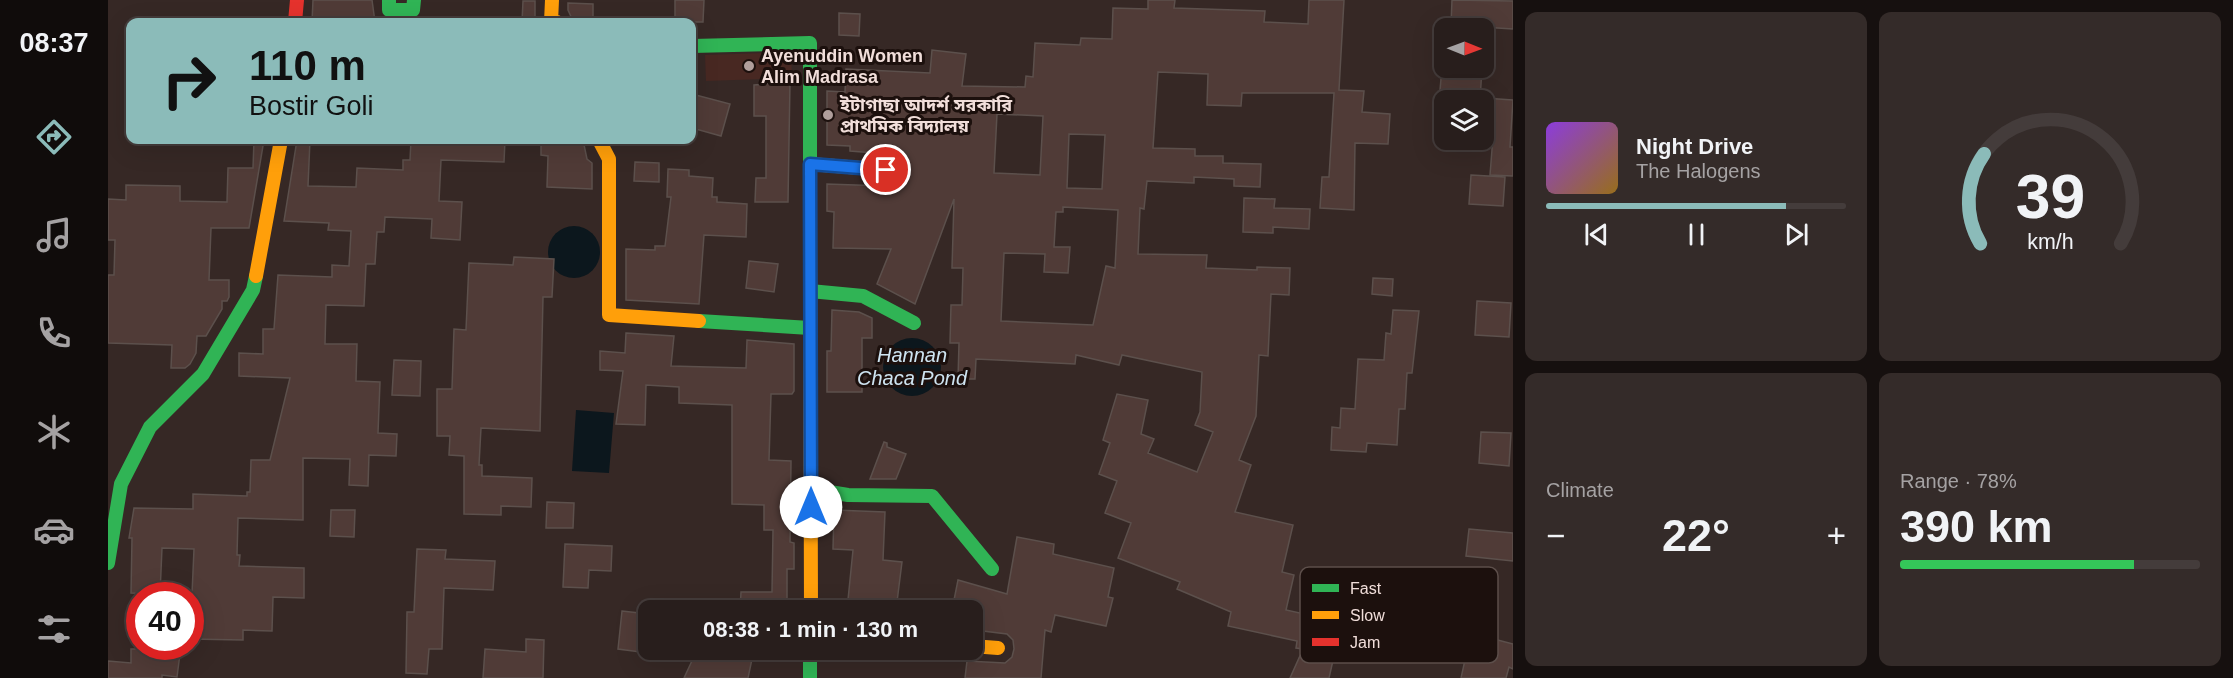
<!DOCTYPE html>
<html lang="en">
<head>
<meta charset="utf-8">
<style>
	:root { --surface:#281e1c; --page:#342b29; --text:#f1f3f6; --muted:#a5a2a3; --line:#443c3b; --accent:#8bbbb9 }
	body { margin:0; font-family:Helvetica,"Noto Sans Bengali",sans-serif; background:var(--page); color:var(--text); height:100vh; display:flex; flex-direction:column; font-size:22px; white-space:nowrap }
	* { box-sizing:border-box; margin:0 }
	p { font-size:20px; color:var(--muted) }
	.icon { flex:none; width:33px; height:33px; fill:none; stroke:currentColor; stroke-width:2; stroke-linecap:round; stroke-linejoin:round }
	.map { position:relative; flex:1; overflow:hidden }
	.panel { display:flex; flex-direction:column; gap:12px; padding:12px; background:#16100f; width:720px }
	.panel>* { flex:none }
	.guide { position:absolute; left:18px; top:18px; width:570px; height:126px; border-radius:12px; box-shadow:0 6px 24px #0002,0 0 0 2px var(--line); background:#8bbbb9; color:#111; overflow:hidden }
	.needle { width:39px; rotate:91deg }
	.controls { position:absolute; left:1326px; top:18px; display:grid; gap:12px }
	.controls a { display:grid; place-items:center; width:60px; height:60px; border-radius:12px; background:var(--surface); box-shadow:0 6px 24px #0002,0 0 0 2px var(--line); font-size:30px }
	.speed { position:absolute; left:18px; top:582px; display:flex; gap:12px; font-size:30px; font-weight:700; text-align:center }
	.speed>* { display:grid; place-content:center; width:78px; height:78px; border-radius:50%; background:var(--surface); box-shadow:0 6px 24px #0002,0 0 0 2px var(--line); line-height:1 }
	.speed .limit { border:9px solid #d22; background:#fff; color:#111 }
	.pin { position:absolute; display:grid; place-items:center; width:51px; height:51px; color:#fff; margin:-26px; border:3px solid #fff; border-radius:50%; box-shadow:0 2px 6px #0007 }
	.me { position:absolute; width:66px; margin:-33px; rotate:0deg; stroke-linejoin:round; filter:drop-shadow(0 0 4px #0008) }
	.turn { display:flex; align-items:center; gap:21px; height:126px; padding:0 24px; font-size:27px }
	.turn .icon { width:78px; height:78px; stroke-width:2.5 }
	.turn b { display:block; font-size:42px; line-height:51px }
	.big { font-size:45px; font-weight:600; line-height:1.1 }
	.panel .tile { flex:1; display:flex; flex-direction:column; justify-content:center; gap:9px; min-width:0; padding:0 21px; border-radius:12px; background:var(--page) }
	.panel .dial { align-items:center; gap:0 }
	.dial svg { height:156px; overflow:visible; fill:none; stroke:var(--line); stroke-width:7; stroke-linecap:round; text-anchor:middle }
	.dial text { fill:var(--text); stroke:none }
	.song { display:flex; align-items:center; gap:18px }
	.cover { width:72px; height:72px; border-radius:9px; background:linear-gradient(135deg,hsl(270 70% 55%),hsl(40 70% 35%)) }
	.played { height:6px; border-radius:3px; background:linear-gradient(90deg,var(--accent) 80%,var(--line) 80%) }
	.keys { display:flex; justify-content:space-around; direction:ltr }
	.heat { display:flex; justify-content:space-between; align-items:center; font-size:33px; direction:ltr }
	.charge { height:9px; border-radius:4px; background:linear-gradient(90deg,#34c759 78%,var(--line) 0) }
	.panel .tiles { flex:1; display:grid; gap:12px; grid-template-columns:repeat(2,1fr) }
	.trip { position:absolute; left:530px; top:600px; width:345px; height:60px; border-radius:12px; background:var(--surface); box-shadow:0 6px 24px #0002,0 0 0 2px var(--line); font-weight:600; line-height:60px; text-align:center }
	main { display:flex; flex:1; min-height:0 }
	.tab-bar { display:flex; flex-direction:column; width:108px; justify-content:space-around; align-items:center; background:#100c0b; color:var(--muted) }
	.tab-bar .icon { width:42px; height:42px }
	.tab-bar .on { color:var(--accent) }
	.tab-bar b { font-size:27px; color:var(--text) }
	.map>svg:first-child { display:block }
</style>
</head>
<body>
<main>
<nav class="tab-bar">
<b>08:37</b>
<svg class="icon on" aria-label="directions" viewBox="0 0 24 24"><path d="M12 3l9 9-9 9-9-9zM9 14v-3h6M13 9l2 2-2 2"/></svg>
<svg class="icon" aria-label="music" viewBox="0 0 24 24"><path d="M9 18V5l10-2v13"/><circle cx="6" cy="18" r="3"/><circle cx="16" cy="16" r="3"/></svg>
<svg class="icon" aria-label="phone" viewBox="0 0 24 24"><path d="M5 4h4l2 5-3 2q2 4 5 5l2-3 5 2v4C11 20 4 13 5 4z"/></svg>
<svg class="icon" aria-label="climate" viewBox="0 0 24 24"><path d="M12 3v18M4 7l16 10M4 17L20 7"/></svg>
<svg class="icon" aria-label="car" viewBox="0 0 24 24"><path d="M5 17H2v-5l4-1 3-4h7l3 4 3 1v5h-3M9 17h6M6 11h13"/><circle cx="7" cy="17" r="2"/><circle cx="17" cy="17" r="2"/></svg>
<svg class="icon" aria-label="filters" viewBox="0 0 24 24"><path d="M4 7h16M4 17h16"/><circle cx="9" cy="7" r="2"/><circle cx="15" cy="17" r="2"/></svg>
</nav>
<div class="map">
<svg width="1405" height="678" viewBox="0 0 1405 678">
	<rect width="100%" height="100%" fill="#362825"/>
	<path fill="#482822" d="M683 52 684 78 598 81 597 55Z"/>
	<g fill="#0c171d">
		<circle cx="466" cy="252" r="26"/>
		<circle cx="804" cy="367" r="29"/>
		<path d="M468 410 506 413 501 473 464 471Z"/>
	</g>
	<g fill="#503b37" stroke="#5c504c" stroke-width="1.5" fill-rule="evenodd">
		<path d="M205 0H264L267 22H204Z"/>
		<path d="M567 0H596L595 22H567Z"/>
		<path d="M1040 0H1067L1066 8 1157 11 1156 22 1200 24 1201 0H1236L1231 90 1256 91 1254 112 1282 114 1280 144 1247 143 1246 210 1212 208 1214 177H1221L1226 93H1134L1133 106 1099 105 1100 74 1050 72 1045 148 1087 149V156H1115V163L1153 164 1152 187 1126 186V179L1086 177V183L1039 181 1036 209 1032 208 1030 254 1099 255 1098 268 1149 270V267L1182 268 1181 295 1163 294 1160 356 1151 355 1148 416 1131 460 1143 465 1127 512 1185 525 1174 572 1186 575 1178 610 1210 617 1205 631 1229 643 1221 678H1182L1195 649 1188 648 1189 641 1120 626 1123 612 1069 589 1072 582 1010 558 1023 523 997 513 1009 481 991 474 1002 443 995 440 1009 394 1040 400 1033 434 1046 439 1040 453 1089 472 1105 432 1087 425 1092 412 1094 372 1014 355 1011 365 968 355 967 364 868 359 867 379H850L851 343H842L843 305H854L855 268H844L846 199 807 304 769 284 783 249 725 248 726 212 719 211V184L777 186 791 180 794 171 788 157 780 154 742 151V146L719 145V91L737 92 738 69 822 73 824 50 858 54 854 86 917 87 918 76 925 77 927 43 972 45 973 38 1004 39 1005 8 1040 9ZM889 114 935 116 932 175 886 173ZM961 134 997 135 994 189 959 188ZM955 207 1010 210 1007 268 998 266 985 325 893 321 896 253 937 254 936 272 960 273 962 247H946L948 212H955Z"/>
		<path d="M1344 0 1405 1V29L1343 25Z"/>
		<path d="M415 1H427V22H414Z"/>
		<path d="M460 3 485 4V22L465 21 460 10Z"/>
		<path d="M731 13 752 14 751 36 731 35Z"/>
		<path d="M1334 68H1374L1372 100H1357V92L1332 90Z"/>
		<path d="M682 82 680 202H647L648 178H658V116H646V85Z"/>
		<path d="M584 94 622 104 613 136 584 128Z"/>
		<path d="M1376 98 1405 100 1402 147H1405V176L1382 175 1386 124 1376 123Z"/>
		<path d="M146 140H156L141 228H103L101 280H121V297L119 301H114V309L98 336H89L88 353 82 364 77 368H63L64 345 0 343V275H6L7 240H0V199L18 200V185L72 186V201L119 202 120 168H145Z"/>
		<path d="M189 140H202L200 186 248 187 249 168 295 170V160H302L303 140H397L396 162 333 160 331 201 354 202 352 240 323 238 324 219 277 217 276 232H269L267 264H258L256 306 218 305 217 344H249L248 381 272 382 270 433 289 434 288 456 261 455 260 486 241 485 242 459 195 458V520L130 518 129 555H132L131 566 196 568V598L165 597 164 631 135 630V640L82 639 86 549 54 548 52 594 23 593 24 538H21L26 508 85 509V494L139 496V492H142L143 460H162L182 378 131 376V353L155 354V329H166L170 275 224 277V265L241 266 243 231 220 230 221 223 176 221Z"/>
		<path d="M433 140H475L479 159 484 163V189L439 187 440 156 433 155Z"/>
		<path d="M527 162 551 163V182L526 181Z"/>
		<path d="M560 169 581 170V176L605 178 604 197H609V202L639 204 638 237 596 235 591 304 518 300V249L547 250V246H557L563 197H559Z"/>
		<path d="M1363 175 1397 177 1395 206 1361 204Z"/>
		<path d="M1136 198 1167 199 1166 208 1202 209 1201 229 1165 227V233L1135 232Z"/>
		<path d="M406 257 446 259 444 297H435L432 431 373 428 371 465H374V476L424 478 423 507 393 506V515L356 514V456L341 455 342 436H329V389H344L346 329 358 330 361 263 405 265Z"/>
		<path d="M641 261 670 264 666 292 638 288Z"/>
		<path d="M1265 278 1285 279 1284 296 1264 294Z"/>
		<path d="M1369 301 1403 303 1401 337 1367 335Z"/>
		<path d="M724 310 751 312 764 318V338H754V392H719V351H723Z"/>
		<path d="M1285 310 1311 311 1304 373H1299L1297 409H1291L1289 445 1259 443 1258 452 1223 450 1224 427 1232 428 1233 408 1247 409 1250 359 1276 360 1278 333 1283 334Z"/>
		<path d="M518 333 566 336 563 366 638 368 639 340 686 344V391L684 394H663L661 460 683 461 682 542 686 543V569H679V610H632L633 592H664L665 530H656V505L624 504V405L571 403V387L538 385 537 425 508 424 515 371 492 370V351L517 353Z"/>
		<path d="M286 360 313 361 312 396 284 395Z"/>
		<path d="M1373 432 1403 433 1401 466 1371 463Z"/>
		<path d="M776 442 779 443V447L798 454 788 479H762Z"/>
		<path d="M439 502 466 503 465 528H438Z"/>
		<path d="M223 510H247L246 537 222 536Z"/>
		<path d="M726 510 777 512 775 560 794 562 788 610H751L752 602 740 600 745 550 725 549Z"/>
		<path d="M1361 529 1405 533V561L1358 556Z"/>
		<path d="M909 537 946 544 945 554 1006 568 1000 597 1005 598 998 626 947 615 943 632 937 630 933 678H857L859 661 897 663 904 657 906 649 905 640 899 634 867 630 869 610H844L850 580 899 594Z"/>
		<path d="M457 544 504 546 503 571 481 570 480 588 455 587Z"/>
		<path d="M309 549 338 550 337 559 387 561 385 590 336 588 334 649H321L319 674 298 673 299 612H306Z"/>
		<path d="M514 611 540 614V653L510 649Z"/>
		<path d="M1363 633 1405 644V669L1401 667 1398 678H1353Z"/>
		<path d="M418 639 436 640 435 678H375L377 649 418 652Z"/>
		<path d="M46 646H73L69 677 54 675V678H0V661L23 663V649H46Z"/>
		<path d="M589 650 644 659 640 678H576Z"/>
	</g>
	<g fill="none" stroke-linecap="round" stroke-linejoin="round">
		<g stroke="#30b455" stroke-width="14">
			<path d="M281 0V10H305L306 0"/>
			<path d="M584 46 702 43V237"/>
			<path d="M702 291 755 296 806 323"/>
			<path d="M591 321 702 328"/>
			<path d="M703 489 740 495 824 496 884 569"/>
			<path d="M0 563 13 484 42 427 95 374 145 290 148 276"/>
			<path d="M702 650V678"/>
		</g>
		<g stroke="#ff9f0a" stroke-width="14">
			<path d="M444 0 443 22H449"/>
			<path d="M491 140 501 159V315L591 321"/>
			<path d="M702 164 778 170"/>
			<path d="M702 237 703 610"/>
			<path d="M148 276 173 140"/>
			<path d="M864 646 890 648"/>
		</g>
		<path stroke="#e5322d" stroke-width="14" d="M187 22 189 0"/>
	</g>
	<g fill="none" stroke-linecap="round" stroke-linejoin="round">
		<g stroke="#114b97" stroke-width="15">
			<path id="route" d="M703 507 702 164 778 170"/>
		</g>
		<use href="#route" stroke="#1a73e8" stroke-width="10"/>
	</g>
	<g fill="#b09e9b" stroke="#1c100d" stroke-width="2">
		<circle cx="641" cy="66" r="6"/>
		<circle cx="720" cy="115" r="6"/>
	</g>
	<g text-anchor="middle" stroke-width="6" stroke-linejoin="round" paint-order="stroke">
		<g font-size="18" font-weight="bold" fill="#f1deda" stroke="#1c100d" text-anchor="start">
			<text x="653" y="62">Ayenuddin Women<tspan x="653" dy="21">Alim Madrasa</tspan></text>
			<text x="732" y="111">ইটাগাছা আদর্শ সরকারি<tspan x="732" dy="21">প্রাথমিক বিদ্যালয়</tspan></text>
		</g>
		<g font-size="20" font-style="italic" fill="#cee4f1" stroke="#1c100d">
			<text x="804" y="362">Hannan<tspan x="804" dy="23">Chaca Pond</tspan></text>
		</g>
	</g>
	<rect x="1192" y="567" width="198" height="96" rx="9" fill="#1c100d" stroke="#5c4e4a" stroke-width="1.5"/>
	<rect x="1204" y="584" width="27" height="8" fill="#30b455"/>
	<rect x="1204" y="611" width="27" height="8" fill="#ff9f0a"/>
	<rect x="1204" y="638" width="27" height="8" fill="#e5322d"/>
	<g font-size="16" fill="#f1deda">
		<text x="1242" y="594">Fast</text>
		<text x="1242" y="621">Slow</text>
		<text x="1242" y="648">Jam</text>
	</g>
</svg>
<div class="controls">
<a><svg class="needle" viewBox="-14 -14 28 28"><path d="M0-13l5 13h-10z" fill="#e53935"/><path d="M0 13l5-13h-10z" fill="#a5a2a3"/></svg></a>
<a><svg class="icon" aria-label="layers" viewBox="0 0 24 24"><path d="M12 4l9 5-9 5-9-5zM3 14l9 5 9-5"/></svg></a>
</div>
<div class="speed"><div class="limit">40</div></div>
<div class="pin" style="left:778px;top:170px;background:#d93025"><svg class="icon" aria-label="arrive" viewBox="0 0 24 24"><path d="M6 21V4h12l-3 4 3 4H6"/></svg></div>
<svg class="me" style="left:703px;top:507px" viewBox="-20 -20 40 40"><circle r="19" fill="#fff"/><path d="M0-13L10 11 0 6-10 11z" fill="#1a73e8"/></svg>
<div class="trip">08:38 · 1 min · 130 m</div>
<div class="guide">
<div class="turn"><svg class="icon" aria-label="right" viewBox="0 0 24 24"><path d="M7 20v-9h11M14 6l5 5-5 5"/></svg><div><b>110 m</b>Bostir Goli</div></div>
</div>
</div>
<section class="panel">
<div class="tiles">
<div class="tile">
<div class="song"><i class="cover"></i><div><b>Night Drive</b><p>The Halogens</p></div></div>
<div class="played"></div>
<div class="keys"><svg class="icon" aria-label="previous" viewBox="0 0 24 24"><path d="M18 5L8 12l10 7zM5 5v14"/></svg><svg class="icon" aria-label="pause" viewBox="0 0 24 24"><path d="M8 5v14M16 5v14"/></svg><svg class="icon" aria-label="next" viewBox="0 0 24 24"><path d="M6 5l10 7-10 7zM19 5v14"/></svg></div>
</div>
<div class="tile dial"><svg viewBox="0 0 100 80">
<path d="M14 69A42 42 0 1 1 86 69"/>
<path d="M14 69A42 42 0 0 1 16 23" stroke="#8bbbb9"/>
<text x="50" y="56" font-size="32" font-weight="700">39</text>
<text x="50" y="72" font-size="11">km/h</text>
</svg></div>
<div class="tile"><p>Climate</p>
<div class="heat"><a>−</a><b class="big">22°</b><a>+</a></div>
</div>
<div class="tile"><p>Range · 78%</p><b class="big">390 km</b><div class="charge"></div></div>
</div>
</section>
</main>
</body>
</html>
